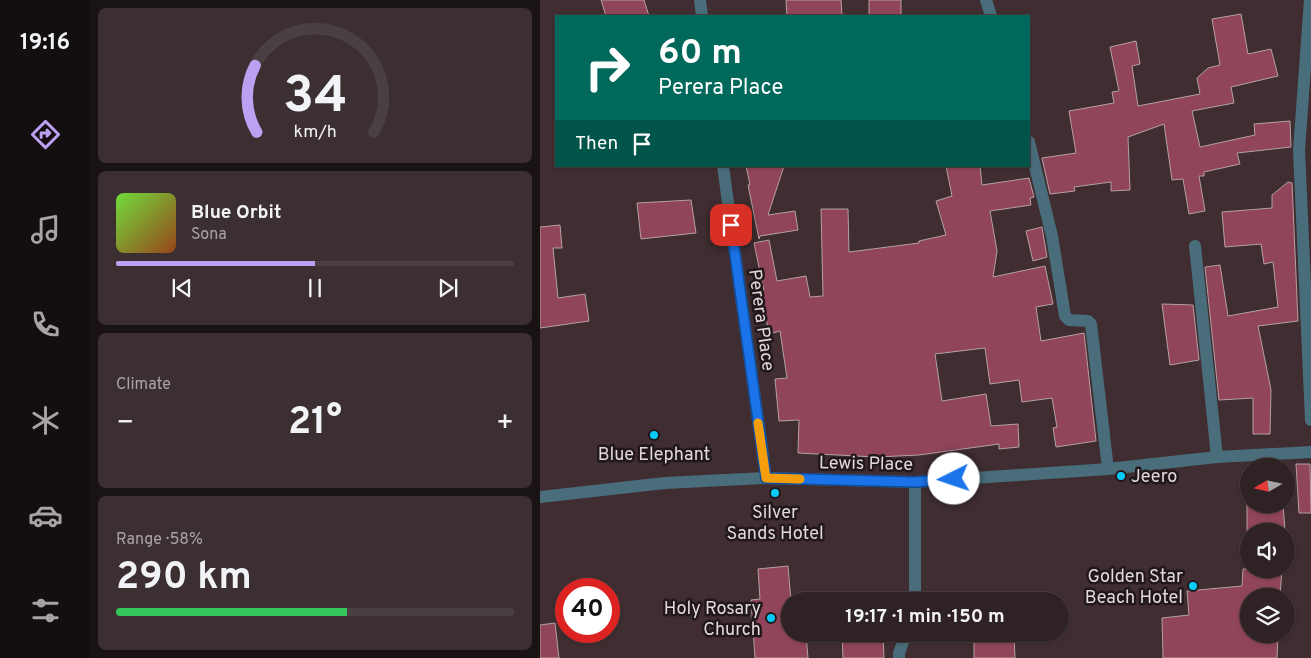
<!DOCTYPE html>
<html lang="en">
<head>
<meta charset="utf-8">
<style>
	:root { --surface:#2f2225; --page:#3b2f32; --text:#f1f3f6; --muted:#a7a4a7; --line:#4a3f42; --accent:#bca0f2 }
	body { margin:0; font-family:Overpass,sans-serif; background:var(--page); color:var(--text); height:100vh; display:flex; flex-direction:column; font-size:19px; white-space:nowrap }
	* { box-sizing:border-box; margin:0 }
	p { font-size:16px; color:var(--muted) }
	.icon { flex:none; width:28px; height:28px; fill:none; stroke:currentColor; stroke-width:2; stroke-linecap:round; stroke-linejoin:round }
	.map { position:relative; flex:1; overflow:hidden }
	.panel { display:flex; flex-direction:column; gap:8px; padding:8px; background:#1a1314; width:450px }
	.panel>* { flex:none }
	.banner { position:absolute; left:15px; top:15px; width:475px; height:152px; border-radius:0px; box-shadow:0 1px 4px #0004,0 0 0 1px var(--line); background:#00695c; color:#fff; overflow:hidden }
	.needle { width:32px; rotate:261deg }
	.fabs { position:absolute; left:700px; top:458px; display:grid; gap:10px }
	.fabs a { display:grid; place-items:center; width:55px; height:55px; border-radius:50%; background:var(--surface); box-shadow:0 1px 4px #0004,0 0 0 1px var(--line); font-size:25px }
	.speed { position:absolute; left:15px; top:578px; display:flex; gap:10px; font-size:25px; font-weight:700; text-align:center }
	.speed>* { display:grid; place-content:center; width:65px; height:65px; border-radius:50%; background:var(--surface); box-shadow:0 1px 4px #0004,0 0 0 1px var(--line); line-height:1 }
	.speed .limit { border:8px solid #d22; background:#fff; color:#111 }
	.pin { position:absolute; display:grid; place-items:center; width:42px; height:42px; color:#fff; margin:-21px; border-radius:10px; box-shadow:0 2px 8px #0006 }
	.me { position:absolute; width:55px; margin:-28px; rotate:266deg; stroke-linejoin:round; filter:drop-shadow(0 0 4px #0008) }
	.turn { display:flex; align-items:center; gap:18px; height:105px; padding:0 20px; font-size:22px }
	.turn .icon { width:65px; height:65px; stroke-width:2.5 }
	.turn b { display:block; font-size:35px; line-height:42px }
	.then { display:flex; align-items:center; height:48px; padding:0 20px; background:#0003; gap:10px; font-size:19px }
	.big { font-size:38px; font-weight:700; line-height:1.1 }
	.panel .card { flex:1; display:flex; flex-direction:column; justify-content:center; gap:8px; min-width:0; padding:0 18px; border-radius:8px; background:var(--page) }
	.panel .dial { align-items:center; gap:0 }
	.dial svg { height:130px; overflow:visible; fill:none; stroke:var(--line); stroke-width:7; stroke-linecap:round; text-anchor:middle }
	.dial text { fill:var(--text); stroke:none }
	.song { display:flex; align-items:center; gap:15px }
	.cover { width:60px; height:60px; border-radius:8px; background:linear-gradient(135deg,hsl(100 70% 55%),hsl(20 70% 35%)) }
	.played { height:5px; border-radius:2px; background:linear-gradient(90deg,var(--accent) 50%,var(--line) 50%) }
	.keys { display:flex; justify-content:space-around; direction:ltr }
	.heat { display:flex; justify-content:space-between; align-items:center; font-size:28px; direction:ltr }
	.charge { height:8px; border-radius:4px; background:linear-gradient(90deg,#34c759 58%,var(--line) 0) }
	.trip { position:absolute; left:241px; top:592px; width:288px; height:50px; border-radius:25px; background:var(--surface); box-shadow:0 1px 4px #0004,0 0 0 1px var(--line); font-weight:700; line-height:50px; text-align:center }
	main { display:flex; flex:1; min-height:0 }
	.tabs { display:flex; flex-direction:column; width:90px; justify-content:space-around; align-items:center; background:#130e0f; color:var(--muted) }
	.tabs .icon { width:35px; height:35px }
	.tabs .selected { color:var(--accent) }
	.tabs b { font-size:22px; color:var(--text) }
	.map>svg:first-child { display:block }
</style>
</head>
<body>
<main>
<nav class="tabs">
<b>19:16</b>
<svg class="icon selected" aria-label="directions" viewBox="0 0 24 24"><path d="M12 3l9 9-9 9-9-9zM9 14v-3h6M13 9l2 2-2 2"/></svg>
<svg class="icon" aria-label="music" viewBox="0 0 24 24"><path d="M9 18V5l10-2v13"/><circle cx="6" cy="18" r="3"/><circle cx="16" cy="16" r="3"/></svg>
<svg class="icon" aria-label="phone" viewBox="0 0 24 24"><path d="M5 4h4l2 5-3 2q2 4 5 5l2-3 5 2v4C11 20 4 13 5 4z"/></svg>
<svg class="icon" aria-label="climate" viewBox="0 0 24 24"><path d="M12 3v18M4 7l16 10M4 17L20 7"/></svg>
<svg class="icon" aria-label="car" viewBox="0 0 24 24"><path d="M5 17H2v-5l4-1 3-4h7l3 4 3 1v5h-3M9 17h6M6 11h13"/><circle cx="7" cy="17" r="2"/><circle cx="17" cy="17" r="2"/></svg>
<svg class="icon" aria-label="filters" viewBox="0 0 24 24"><path d="M4 7h16M4 17h16"/><circle cx="9" cy="7" r="2"/><circle cx="15" cy="17" r="2"/></svg>
</nav>
<section class="panel">
<div class="card dial"><svg viewBox="0 0 100 80">
<path d="M14 69A42 42 0 1 1 86 69"/>
<path d="M14 69A42 42 0 0 1 13 28" stroke="#bca0f2"/>
<text x="50" y="56" font-size="32" font-weight="700">34</text>
<text x="50" y="72" font-size="11">km/h</text>
</svg></div>
<div class="card">
<div class="song"><i class="cover"></i><div><b>Blue Orbit</b><p>Sona</p></div></div>
<div class="played"></div>
<div class="keys"><svg class="icon" aria-label="previous" viewBox="0 0 24 24"><path d="M18 5L8 12l10 7zM5 5v14"/></svg><svg class="icon" aria-label="pause" viewBox="0 0 24 24"><path d="M8 5v14M16 5v14"/></svg><svg class="icon" aria-label="next" viewBox="0 0 24 24"><path d="M6 5l10 7-10 7zM19 5v14"/></svg></div>
</div>
<div class="card"><p>Climate</p>
<div class="heat"><a>−</a><b class="big">21°</b><a>+</a></div>
</div>
<div class="card"><p>Range · 58%</p><b class="big">290 km</b><div class="charge"></div></div>
</section>
<div class="map">
<svg width="771" height="658" viewBox="0 0 771 658">
	<rect width="100%" height="100%" fill="#3f2d31"/>
	<g fill="#90455a" stroke="#b6a0a4">
		<path d="M61 0H104L109 16H66Z"/>
		<path d="M246 0H301L302 16H247Z"/>
		<rect x="329" y="0" width="32" height="16"/>
		<path d="M701 14 708 54 731 49 738 76 691 87 694 103 652 111 660 147 715 135 714 124 750 121 751 147 697 153 700 164 664 172V176H659L665 211 649 214 643 179 632 180 624 124 588 137 590 190 571 191V182L534 187 535 191 510 194 502 158 536 153 529 111 574 103 572 92 579 91 570 47 596 41 600 64 592 66 598 106 660 94 657 78 668 68 680 65 672 19Z"/>
		<path d="M206 166H244L228 215 255 211 258 230 220 236 219 239 208 185H210Z"/>
		<path d="M406 166H440L442 185 489 178 494 197 490 198 491 205 450 211 457 251 453 277 505 266 513 304 496 307 501 341 544 333 556 441 516 447 513 428 517 427 512 398 482 402 479 380 450 384 445 348 395 354 402 401 446 394 451 426 478 424 479 447 459 449V444L379 455 336 457 258 453 259 420 239 421 235 379 247 378 240 331 229 334 221 292 224 291 214 243 229 240 237 281 266 276 270 297 283 296 281 209H308L309 252 379 243V241L406 235 396 201 412 196Z"/>
		<path d="M748 182 752 183 758 321 718 326 731 390 730 434H713V398L679 400 665 267 680 265 688 316 738 307 733 262 724 264 721 244 685 247 682 212 732 208V195Z"/>
		<path d="M151 200 156 233 101 239 97 203Z"/>
		<path d="M20 225 22 248H13L18 298 45 294 49 321 0 328V227Z"/>
		<path d="M502 227 507 257 493 261 486 231Z"/>
		<path d="M622 304 653 305 659 360 630 365Z"/>
		<path d="M756 464H770L771 513H759Z"/>
		<path d="M707 504H743L745 531H707Z"/>
		<path d="M248 566 251 601H250V634H266L268 658H215L211 600 220 599 218 569Z"/>
		<path d="M703 569H742L740 596H709V634H738L737 658H623L622 618 649 615 647 591 702 586Z"/>
		<path d="M15 623 19 658H0V625Z"/>
		<path d="M302 634H343L344 658H303Z"/>
		<path d="M434 634H474L475 658H434Z"/>
	</g>
	<g fill="none" stroke-linecap="round" stroke-linejoin="round">
		<g stroke="#496d7a" stroke-width="12">
			<path d="M160 0 162 16"/>
			<path d="M446 0 451 16"/>
			<path d="M770 0 759 150 771 420"/>
			<path d="M489 142 512 236 525 316 529 320 548 321 551 324 568 469"/>
			<path d="M183 166 226 478"/>
			<path d="M655 246 677 457"/>
			<path d="M375 482V601"/>
			<path d="M0 497 125 483 226 478 375 482 568 469 677 457 771 452"/>
			<path d="M359 658V653L366 634"/>
		</g>
	</g>
	<g fill="none" stroke-linecap="round" stroke-linejoin="round">
		<g stroke="#114b97" stroke-width="12">
			<path id="route" d="M191 225 226 478 375 482 414 479"/>
		</g>
		<use href="#route" stroke="#1a73e8" stroke-width="9"/>
		<path stroke="#f59e0b" stroke-width="9" d="M218 423 226 478 260 479"/>
	</g>
	<g fill="#06cbf9" stroke="#20181a" stroke-width="2">
		<circle cx="114" cy="435" r="5"/>
		<circle cx="581" cy="476" r="5"/>
		<circle cx="235" cy="493" r="5"/>
		<circle cx="653" cy="586" r="5"/>
		<circle cx="231" cy="618" r="5"/>
	</g>
	<g text-anchor="middle" stroke-width="5" stroke-linejoin="round" paint-order="stroke">
		<g font-size="18" fill="#e3d8da" stroke="#20181a">
			<text transform="translate(222 320) rotate(82)" y="6">Perera Place</text>
			<text transform="translate(326 463) rotate(1)" y="6">Lewis Place</text>
		</g>
		<g font-size="18" fill="#e3d8da" stroke="#20181a">
			<text x="114" y="460">Blue Elephant</text>
			<text x="591" y="482" text-anchor="start">Jeero</text>
			<text x="235" y="518">Silver<tspan x="235" dy="21">Sands Hotel</tspan></text>
			<text x="643" y="582" text-anchor="end">Golden Star<tspan x="643" dy="21">Beach Hotel</tspan></text>
			<text x="221" y="614" text-anchor="end">Holy Rosary<tspan x="221" dy="21">Church</tspan></text>
		</g>
	</g>
</svg>
<div class="fabs">
<a><svg class="needle" viewBox="-14 -14 28 28"><path d="M0-13l5 13h-10z" fill="#e53935"/><path d="M0 13l5-13h-10z" fill="#a7a4a7"/></svg></a>
<a><svg class="icon" aria-label="sound" viewBox="0 0 24 24"><path d="M4 9h4l5-4v14l-5-4H4zM17 9q2 3 0 6"/></svg></a>
<a><svg class="icon" aria-label="layers" viewBox="0 0 24 24"><path d="M12 4l9 5-9 5-9-5zM3 14l9 5 9-5"/></svg></a>
</div>
<div class="speed"><div class="limit">40</div></div>
<div class="pin" style="left:191px;top:225px;background:#d93025"><svg class="icon" aria-label="arrive" viewBox="0 0 24 24"><path d="M6 21V4h12l-3 4 3 4H6"/></svg></div>
<svg class="me" style="left:414px;top:479px" viewBox="-20 -20 40 40"><circle r="19" fill="#fff"/><path d="M0-13L10 11 0 6-10 11z" fill="#1a73e8"/></svg>
<div class="trip">19:17 · 1 min · 150 m</div>
<div class="banner">
<div class="turn"><svg class="icon" aria-label="right" viewBox="0 0 24 24"><path d="M7 20v-9h11M14 6l5 5-5 5"/></svg><div><b>60 m</b>Perera Place</div></div>
<div class="then">Then<svg class="icon" aria-label="arrive" viewBox="0 0 24 24"><path d="M6 21V4h12l-3 4 3 4H6"/></svg></div>
</div>
</div>
</main>
</body>
</html>
